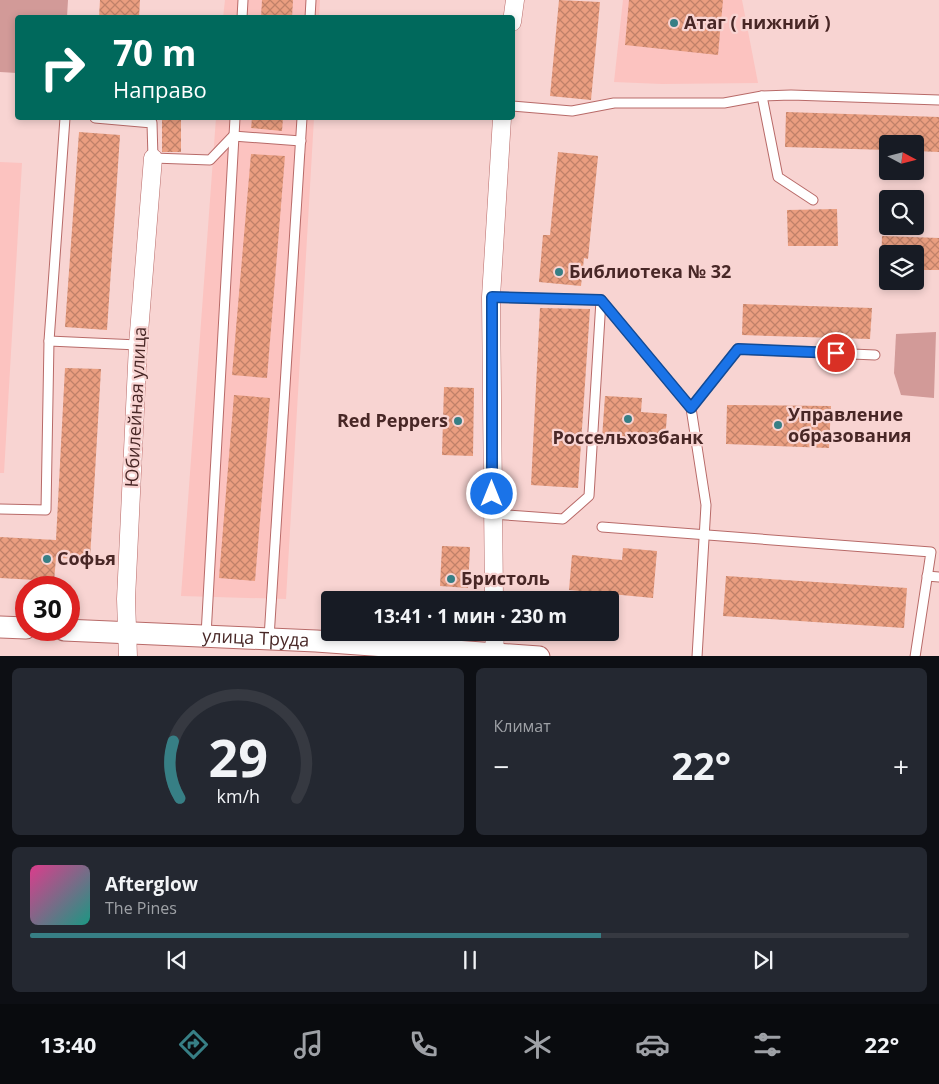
<!DOCTYPE html>
<html lang="ru">
<head>
<meta charset="utf-8">
<style>
	:root { --surface:#171b24; --page:#242831; --text:#f1f3f6; --muted:#9ea1a6; --line:#363941; --accent:#377f85 }
	body { margin:0; font-family:"Open Sans",sans-serif; background:var(--page); color:var(--text); height:100vh; display:flex; flex-direction:column; font-size:19px; white-space:nowrap }
	* { box-sizing:border-box; margin:0 }
	p { font-size:16px; color:var(--muted) }
	.icon { flex:none; width:28px; height:28px; fill:none; stroke:currentColor; stroke-width:2; stroke-linecap:round; stroke-linejoin:round }
	.map { position:relative; height:656px; overflow:hidden }
	.details { display:flex; flex-direction:column; gap:12px; padding:12px; background:#0d0f14; flex:1 }
	.details>* { flex:none }
	.hud { position:absolute; left:15px; top:15px; width:500px; height:105px; border-radius:5px; box-shadow:0 2px 8px #0003; background:#00695c; color:#fff; overflow:hidden }
	.needle { width:32px; rotate:97deg }
	.controls { position:absolute; left:879px; top:135px; display:grid; gap:10px }
	.controls a { display:grid; place-items:center; width:45px; height:45px; border-radius:5px; background:var(--surface); box-shadow:0 2px 8px #0003; font-size:25px }
	.speed { position:absolute; left:15px; top:576px; display:flex; gap:10px; font-size:25px; font-weight:700; text-align:center }
	.speed>* { display:grid; place-content:center; width:65px; height:65px; border-radius:50%; background:var(--surface); box-shadow:0 2px 8px #0003; line-height:1 }
	.speed .limit { border:8px solid #d22; background:#fff; color:#111 }
	.pin { position:absolute; display:grid; place-items:center; width:42px; height:42px; color:#fff; margin:-21px; border:2px solid #fff; border-radius:50%; box-shadow:0 1px 5px #0007 }
	.me { position:absolute; width:55px; margin:-28px; rotate:0deg; stroke-linejoin:round; filter:drop-shadow(0 0 4px #0008) }
	.turn { display:flex; align-items:center; gap:18px; height:105px; padding:0 15px; font-size:22px }
	.turn .icon { width:65px; height:65px; stroke-width:2.5 }
	.turn b { display:block; font-size:35px; line-height:42px }
	.big { font-size:38px; font-weight:700; line-height:1.1 }
	.details .card { flex:1; display:flex; flex-direction:column; justify-content:center; gap:8px; min-width:0; padding:0 18px; border-radius:8px; background:var(--page) }
	.details .dial { align-items:center; gap:0 }
	.dial svg { height:130px; overflow:visible; fill:none; stroke:var(--line); stroke-width:7; stroke-linecap:round; text-anchor:middle }
	.dial text { fill:var(--text); stroke:none }
	.song { display:flex; align-items:center; gap:15px }
	.cover { width:60px; height:60px; border-radius:8px; background:linear-gradient(135deg,hsl(330 70% 55%),hsl(170 70% 35%)) }
	.played { height:5px; border-radius:2px; background:linear-gradient(90deg,var(--accent) 65%,var(--line) 65%) }
	.keys { display:flex; justify-content:space-around; direction:ltr }
	.heat { display:flex; justify-content:space-between; align-items:center; font-size:28px; direction:ltr }
	.details .tiles { flex:1; display:grid; gap:12px; grid-template-columns:1fr 1fr }
	.card:last-child { grid-column:span 2 }
	.trip { position:absolute; left:321px; top:591px; width:298px; height:50px; border-radius:5px; background:var(--surface); box-shadow:0 2px 8px #0003; font-weight:700; line-height:50px; text-align:center }
	.tabs { display:flex; height:80px; justify-content:space-around; align-items:center; background:#090b0e; color:var(--muted) }
	.tabs .icon { width:35px; height:35px }
	.tabs .selected { color:var(--accent) }
	.tabs b { font-size:22px; color:var(--text) }
	.map>svg:first-child { display:block }
</style>
</head>
<body>
<div class="map">
<svg width="939" height="657" viewBox="0 0 939 657">
	<defs>
		<pattern id="building-cross-hatch" width="8" height="8" patternUnits="userSpaceOnUse" patternTransform="scale(1.25)"><rect width="8" height="8" fill="#ea9e80"/><path d="M0 0l8 8M0 8l8-8" fill="none" stroke="#c08169"/></pattern>
	</defs>
	<rect width="100%" height="100%" fill="#f8d4d2"/>
	<g fill="#fcc3c0">
		<path d="M225 0H320L319 17 223 18Z"/>
		<path d="M623 0H742L758 83 662 84 614 82Z"/>
		<path d="M216 118H314L286 599 181 596Z"/>
		<path d="M0 162 22 163 4 473H0Z"/>
	</g>
	<g fill="#d29a98">
		<path d="M0 0H68L67 17 18 18 17 73 0 72Z"/>
		<path d="M936 332 934 398 901 395 894 373 896 334Z"/>
	</g>
	<g fill="url(#building-cross-hatch)">
		<path d="M100 0H140L139 18H99Z"/>
		<path d="M262 0H293L292 18H261Z"/>
		<path d="M559 0 600 2 591 100 550 96Z"/>
		<path d="M629 0H723L718 55 625 45Z"/>
		<path d="M786 112 939 117V152L915 151V144H888V150L785 147Z"/>
		<rect x="162" y="118" width="19" height="34"/>
		<path d="M252 118H283L282 131 251 128Z"/>
		<path d="M79 132 120 135 107 330 65 327Z"/>
		<path d="M558 152 598 156 588 259 584 258 581 286 539 282 543 235H550Z"/>
		<path d="M251 154 285 156 267 378 232 375Z"/>
		<path d="M837 209 838 246H788L787 210Z"/>
		<path d="M882 236 939 238V270H915V254H888V269L881 268Z"/>
		<path d="M743 304 872 308 870 339 742 335Z"/>
		<path d="M540 308 590 309 578 488 531 485Z"/>
		<path d="M65 368 101 369 90 559 56 558 54 581 0 578V537L56 540Z"/>
		<path d="M444 387 474 388 473 456 442 455Z"/>
		<path d="M234 395 270 398 255 581 219 578Z"/>
		<path d="M605 396 642 398 641 412 667 414 665 442 602 438Z"/>
		<path d="M727 405 831 406 829 448 726 444Z"/>
		<path d="M442 546 470 547 468 588 440 586Z"/>
		<path d="M623 548 657 551 653 598 569 590 572 555 622 560Z"/>
		<path d="M726 576 907 588 904 628 723 616Z"/>
	</g>
	<g fill="none" stroke-linecap="round" stroke-linejoin="round">
		<g stroke="#b86a68" stroke-width="11">
			<g id="service">
				<path d="M242 18 243 0"/>
				<path d="M310 18 311 0"/>
				<path d="M762 96 778 177 813 200"/>
				<path d="M512 106 572 111 614 103H724L762 96 791 95 939 100"/>
				<path d="M95 118 152 123 153 158 210 160 233 136 301 141"/>
				<path d="M491 297 601 300 691 408 706 505 697 657"/>
				<path d="M49 341 138 345"/>
				<path d="M691 408 738 349 875 355"/>
				<path d="M0 509 46 510 49 341 65 118"/>
				<path d="M492 514 563 519 589 496 601 300"/>
				<path d="M602 527 931 552 915 657"/>
				<path d="M927 576 939 577"/>
				<path d="M206 635 235 118"/>
				<path d="M269 638 302 118"/>
			</g>
		</g>
		<g stroke="#b86a68" stroke-width="19">
			<g id="minor">
				<path d="M512 22 515 0"/>
				<path d="M494 600 491 297 502 118"/>
				<path d="M128 657 126 599 138 345 153 158"/>
				<path d="M494 657 495 632"/>
			</g>
		</g>
		<g stroke="#b86a68" stroke-width="23">
			<g id="tertiary">
				<path d="M0 627 26 628"/>
				<path id="s1" d="M64 630 316 641 539 657"/>
			</g>
		</g>
		<use href="#service" stroke="#fff" stroke-width="9"/>
		<use href="#minor" stroke="#fff" stroke-width="18"/>
		<use href="#tertiary" stroke="#fff" stroke-width="21"/>
	</g>
	<g fill="none" stroke-linecap="round" stroke-linejoin="round">
		<g stroke="#114b97" stroke-width="12">
			<path id="route" d="M492 494V297L601 300 691 408 738 349 836 353"/>
		</g>
		<use href="#route" stroke="#1a73e8" stroke-width="9"/>
	</g>
	<g fill="#377f85" stroke="#f8d4d2" stroke-width="2">
		<circle cx="674" cy="23" r="5"/>
		<circle cx="559" cy="272" r="5"/>
		<circle cx="628" cy="419" r="5"/>
		<circle cx="458" cy="421" r="5"/>
		<circle cx="778" cy="425" r="5"/>
		<circle cx="47" cy="559" r="5"/>
		<circle cx="451" cy="579" r="5"/>
	</g>
	<g text-anchor="middle" stroke-width="4.5" stroke-linejoin="round" paint-order="stroke">
		<g font-size="18" font-weight="bold" fill="#482726" stroke="#f8d4d2" text-anchor="start">
			<text x="684" y="29">Атаг ( нижний )</text>
			<text x="569" y="278">Библиотека № 32</text>
			<text x="788" y="421">Управление<tspan x="788" dy="21">образования</tspan></text>
			<text x="448" y="427" text-anchor="end">Red Peppers</text>
			<text x="628" y="444" text-anchor="middle">Россельхозбанк</text>
			<text x="57" y="565">Софья</text>
			<text x="461" y="585">Бристоль</text>
		</g>
		<g font-size="18" fill="#482726" stroke="#f8d4d2">
			<text transform="translate(136 407) rotate(-87)" y="6">Юбилейная улица</text>
			<text dy="6" stroke="none"><textPath href="#s1" startOffset="192">улица Труда</textPath></text>
		</g>
	</g>
</svg>
<div class="controls">
<a><svg class="needle" viewBox="-14 -14 28 28"><path d="M0-13l5 13h-10z" fill="#e53935"/><path d="M0 13l5-13h-10z" fill="#9ea1a6"/></svg></a>
<a><svg class="icon" aria-label="search" viewBox="0 0 24 24"><circle cx="10" cy="10" r="6"/><path d="M15 15l6 6"/></svg></a>
<a><svg class="icon" aria-label="layers" viewBox="0 0 24 24"><path d="M12 4l9 5-9 5-9-5zM3 14l9 5 9-5"/></svg></a>
</div>
<div class="speed"><div class="limit">30</div></div>
<div class="pin" style="left:836px;top:353px;background:#d93025"><svg class="icon" aria-label="arrive" viewBox="0 0 24 24"><path d="M6 21V4h12l-3 4 3 4H6"/></svg></div>
<svg class="me" style="left:492px;top:494px" viewBox="-20 -20 40 40"><circle r="17" fill="#1a73e8" stroke="#fff" stroke-width="3"/><path d="M0-11L8 9 0 5-8 9z" fill="#fff"/></svg>
<div class="trip">13:41 · 1 мин · 230 m</div>
<div class="hud">
<div class="turn"><svg class="icon" aria-label="right" viewBox="0 0 24 24"><path d="M7 20v-9h11M14 6l5 5-5 5"/></svg><div><b>70 m</b>Направо</div></div>
</div>
</div>
<section class="details">
<div class="tiles">
<div class="card dial"><svg viewBox="0 0 100 80">
<path d="M14 69A42 42 0 1 1 86 69"/>
<path d="M14 69A42 42 0 0 1 10 34" stroke="#377f85"/>
<text x="50" y="56" font-size="32" font-weight="700">29</text>
<text x="50" y="72" font-size="11">km/h</text>
</svg></div>
<div class="card"><p>Климат</p>
<div class="heat"><a>−</a><b class="big">22°</b><a>+</a></div>
</div>
<div class="card">
<div class="song"><i class="cover"></i><div><b>Afterglow</b><p>The Pines</p></div></div>
<div class="played"></div>
<div class="keys"><svg class="icon" aria-label="previous" viewBox="0 0 24 24"><path d="M18 5L8 12l10 7zM5 5v14"/></svg><svg class="icon" aria-label="pause" viewBox="0 0 24 24"><path d="M8 5v14M16 5v14"/></svg><svg class="icon" aria-label="next" viewBox="0 0 24 24"><path d="M6 5l10 7-10 7zM19 5v14"/></svg></div>
</div>
</div>
</section>
<nav class="tabs">
<b>13:40</b>
<svg class="icon selected" aria-label="directions" viewBox="0 0 24 24"><path d="M12 3l9 9-9 9-9-9zM9 14v-3h6M13 9l2 2-2 2"/></svg>
<svg class="icon" aria-label="music" viewBox="0 0 24 24"><path d="M9 18V5l10-2v13"/><circle cx="6" cy="18" r="3"/><circle cx="16" cy="16" r="3"/></svg>
<svg class="icon" aria-label="phone" viewBox="0 0 24 24"><path d="M5 4h4l2 5-3 2q2 4 5 5l2-3 5 2v4C11 20 4 13 5 4z"/></svg>
<svg class="icon" aria-label="climate" viewBox="0 0 24 24"><path d="M12 3v18M4 7l16 10M4 17L20 7"/></svg>
<svg class="icon" aria-label="car" viewBox="0 0 24 24"><path d="M5 17H2v-5l4-1 3-4h7l3 4 3 1v5h-3M9 17h6M6 11h13"/><circle cx="7" cy="17" r="2"/><circle cx="17" cy="17" r="2"/></svg>
<svg class="icon" aria-label="filters" viewBox="0 0 24 24"><path d="M4 7h16M4 17h16"/><circle cx="9" cy="7" r="2"/><circle cx="15" cy="17" r="2"/></svg>
<b>22°</b>
</nav>
</body>
</html>
